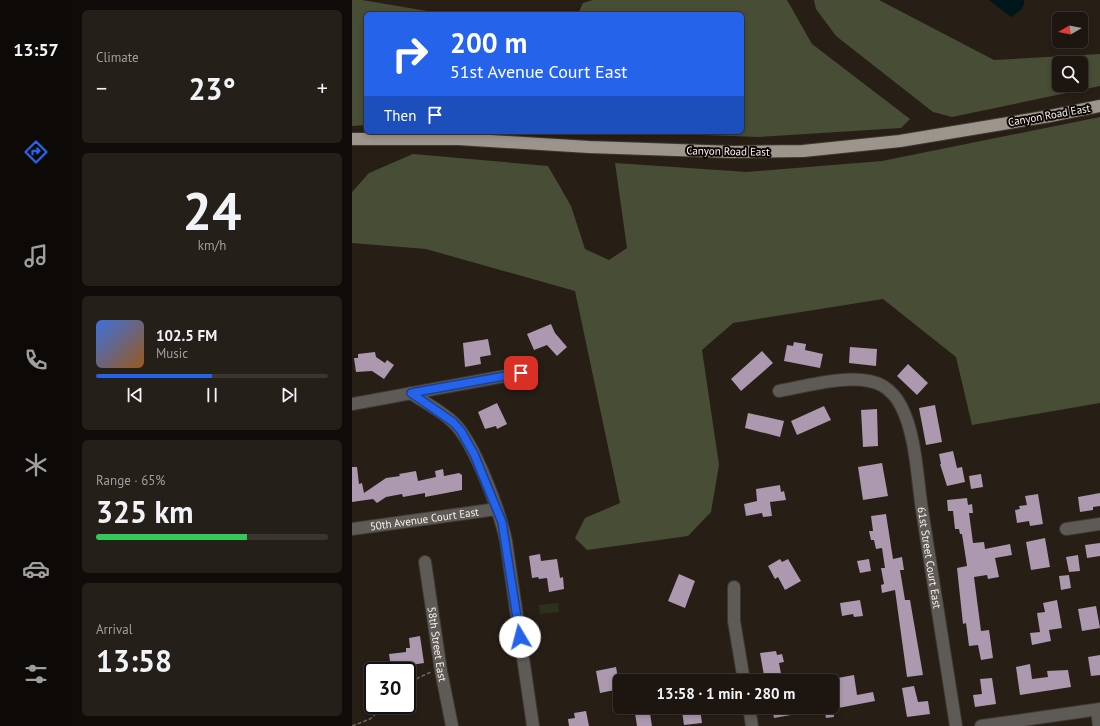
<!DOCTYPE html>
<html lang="en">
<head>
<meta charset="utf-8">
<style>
	:root { --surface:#1d1610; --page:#251f19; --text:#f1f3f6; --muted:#a09f9f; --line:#3b3530; --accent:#2563eb }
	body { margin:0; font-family:"PT Sans",sans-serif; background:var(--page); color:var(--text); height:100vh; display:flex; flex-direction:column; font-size:15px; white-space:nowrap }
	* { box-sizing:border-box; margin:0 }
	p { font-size:13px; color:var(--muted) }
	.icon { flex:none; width:22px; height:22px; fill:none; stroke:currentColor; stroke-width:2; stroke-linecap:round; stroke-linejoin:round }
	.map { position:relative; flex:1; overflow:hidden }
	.panel { display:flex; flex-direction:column; gap:10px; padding:10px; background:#100c09; width:280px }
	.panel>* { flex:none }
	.top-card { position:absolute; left:12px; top:12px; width:380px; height:122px; border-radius:6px; box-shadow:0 2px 6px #0003,0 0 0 1px var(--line); background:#2563eb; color:#fff; overflow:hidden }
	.needle { width:26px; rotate:261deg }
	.fabs { position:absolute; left:700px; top:12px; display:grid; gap:8px }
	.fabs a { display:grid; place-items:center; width:36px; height:36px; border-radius:6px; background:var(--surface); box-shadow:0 2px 6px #0003,0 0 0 1px var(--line); font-size:20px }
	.speed { position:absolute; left:12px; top:662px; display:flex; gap:8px; font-size:20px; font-weight:700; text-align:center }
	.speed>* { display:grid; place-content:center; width:52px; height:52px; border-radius:50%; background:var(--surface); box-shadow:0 2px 6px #0003,0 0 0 1px var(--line); line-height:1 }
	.speed .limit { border:2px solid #111; border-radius:6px; background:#fff; color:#111 }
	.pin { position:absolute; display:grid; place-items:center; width:34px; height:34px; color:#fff; margin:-17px; border-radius:8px; box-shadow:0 2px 6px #0006 }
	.me { position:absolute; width:44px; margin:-22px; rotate:352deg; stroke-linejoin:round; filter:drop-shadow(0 0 3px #0008) }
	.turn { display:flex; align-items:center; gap:14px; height:84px; padding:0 20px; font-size:18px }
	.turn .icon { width:52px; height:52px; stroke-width:2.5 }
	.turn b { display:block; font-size:28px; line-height:34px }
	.then { display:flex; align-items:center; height:38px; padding:0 20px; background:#0003; gap:8px; font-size:15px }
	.big { font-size:30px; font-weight:700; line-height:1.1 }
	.panel .widget { flex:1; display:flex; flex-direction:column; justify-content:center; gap:6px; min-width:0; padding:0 14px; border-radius:6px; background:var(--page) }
	.panel .dial { align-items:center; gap:0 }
	.dial b { font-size:52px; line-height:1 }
	.song { display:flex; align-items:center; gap:12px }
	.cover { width:48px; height:48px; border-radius:6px; background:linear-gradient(135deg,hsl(220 70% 55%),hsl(30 70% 35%)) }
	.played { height:4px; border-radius:2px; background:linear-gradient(90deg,var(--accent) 50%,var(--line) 50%) }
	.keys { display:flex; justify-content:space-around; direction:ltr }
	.heat { display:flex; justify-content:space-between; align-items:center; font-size:22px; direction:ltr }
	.charge { height:6px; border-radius:3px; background:linear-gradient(90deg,#34c759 65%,var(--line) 0) }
	.trip { position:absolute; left:261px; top:674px; width:226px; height:40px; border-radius:6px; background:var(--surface); box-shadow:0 2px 6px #0003,0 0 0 1px var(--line); font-weight:700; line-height:40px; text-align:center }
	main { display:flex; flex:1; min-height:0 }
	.tabs { display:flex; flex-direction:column; width:72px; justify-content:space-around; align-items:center; background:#0c0906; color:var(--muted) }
	.tabs .icon { width:28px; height:28px }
	.tabs .active { color:var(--accent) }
	.tabs b { font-size:18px; color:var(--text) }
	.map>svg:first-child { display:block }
</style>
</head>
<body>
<main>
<nav class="tabs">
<b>13:57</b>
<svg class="icon active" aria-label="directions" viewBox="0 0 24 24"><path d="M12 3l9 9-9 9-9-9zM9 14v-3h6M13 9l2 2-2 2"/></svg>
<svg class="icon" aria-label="music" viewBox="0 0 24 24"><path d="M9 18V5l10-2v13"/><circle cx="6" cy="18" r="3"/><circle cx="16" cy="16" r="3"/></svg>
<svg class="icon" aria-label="phone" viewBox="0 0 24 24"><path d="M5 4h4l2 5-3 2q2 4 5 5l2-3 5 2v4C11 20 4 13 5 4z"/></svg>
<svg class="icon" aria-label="climate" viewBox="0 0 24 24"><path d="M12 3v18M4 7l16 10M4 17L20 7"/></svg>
<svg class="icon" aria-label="car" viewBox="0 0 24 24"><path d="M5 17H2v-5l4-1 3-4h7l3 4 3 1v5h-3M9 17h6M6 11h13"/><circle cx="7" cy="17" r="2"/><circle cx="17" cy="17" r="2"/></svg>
<svg class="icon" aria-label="filters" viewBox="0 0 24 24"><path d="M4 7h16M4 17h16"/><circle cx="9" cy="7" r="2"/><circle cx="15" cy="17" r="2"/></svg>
</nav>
<section class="panel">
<div class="widget"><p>Climate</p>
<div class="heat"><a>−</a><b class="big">23°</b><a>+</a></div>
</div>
<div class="widget dial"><b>24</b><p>km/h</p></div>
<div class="widget">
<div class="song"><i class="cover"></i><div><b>102.5 FM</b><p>Music</p></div></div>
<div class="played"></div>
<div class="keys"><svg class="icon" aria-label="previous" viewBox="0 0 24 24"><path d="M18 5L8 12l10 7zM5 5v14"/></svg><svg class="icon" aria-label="pause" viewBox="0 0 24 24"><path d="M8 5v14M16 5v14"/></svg><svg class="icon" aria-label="next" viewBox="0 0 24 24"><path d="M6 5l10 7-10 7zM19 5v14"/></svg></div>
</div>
<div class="widget"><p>Range · 65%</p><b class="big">325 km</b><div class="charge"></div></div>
<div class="widget"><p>Arrival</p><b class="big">13:58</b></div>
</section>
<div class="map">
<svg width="748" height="726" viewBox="0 0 748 726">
	<rect width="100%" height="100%" fill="#271e16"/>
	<path fill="#2c311c" d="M206 603 207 612 188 614 187 605Z"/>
	<g fill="#484e35" fill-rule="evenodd">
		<path d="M0 0H10L81 12 83 14H14V125L0 126Z"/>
		<path d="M241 0H435L460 44 558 119 549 128 407 137 262 132H390V14H226L231 3Z"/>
		<path d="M462 0H527L642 60 748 54V86L600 117 581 112 484 36 464 9ZM707 63H729V85H707Z"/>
		<path d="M748 117V403L620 425 604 357 531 299 381 323 350 350 367 465 359 512 336 536 235 550 223 538 233 518 268 503 223 291 74 249 0 243V192L17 173 61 154 196 166 219 206 233 249 257 260 275 248 263 163 395 172 530 161Z"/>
	</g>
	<path fill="#00161a" d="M637 0H672C673 9 665 13 659 17Z"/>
	<g fill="#ac98af">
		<path d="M199 324 203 333 215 347 205 356 195 345 182 350 175 334Z"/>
		<path d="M136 339 139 355 128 357 129 364 113 367 111 343Z"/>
		<path d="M442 342 454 344 453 350 471 354 468 368 432 361 435 345 441 346Z"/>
		<path d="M498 347 525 349 524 366 497 363Z"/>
		<path d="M410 351 421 363 389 391 379 379Z"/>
		<path d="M23 352 24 357 33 363 35 360 42 365 32 379 20 371 4 372 2 358H6V354Z"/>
		<path d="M556 364 576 383 565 395 545 376Z"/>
		<path d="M145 403 155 424 145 429 144 426 133 429 126 412Z"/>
		<path d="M583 405 590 442 574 445 567 408Z"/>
		<path d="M472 406 479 420 445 435 439 421Z"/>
		<path d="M525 409 526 446 511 447 509 410Z"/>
		<path d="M396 413 432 421 428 437 393 428Z"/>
		<path d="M601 451 605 468 610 467 613 482 595 486 588 464H589L587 454Z"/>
		<path d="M530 463 536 496 511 500 506 467Z"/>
		<path d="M0 467H5L7 484 10 483 12 493 34 478 48 476 47 474 64 471 66 481 84 477 83 471 91 469 92 476 107 473 110 475V490L73 497V493L51 497 50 494 34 497 25 503 21 499 0 502Z"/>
		<path d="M629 474 631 487 619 489 617 476Z"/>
		<path d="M428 485 429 492 432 491 434 500 418 502 420 516 411 517 410 513 394 516 392 504 405 501 404 489Z"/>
		<path d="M748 493V506L741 507V510L728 512 726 497Z"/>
		<path d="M686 494 691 524 678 526 677 521 665 523 663 510 668 509 667 506 675 505 673 496Z"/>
		<path d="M615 498 616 505 620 504 621 513H617L621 543 632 542 633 549 658 544 660 555 643 558 647 577 636 579 635 575 622 577 629 631 637 630 641 658 629 660 626 645 617 646 614 623 611 624 605 568 615 566 610 534H608L607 529H603L601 511H596L595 500Z"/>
		<path d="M534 514 541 559 550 557 552 570H548L553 600H558L571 675 555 677 543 590 530 593 529 585 532 584 529 568H533L530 548 524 549 522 540H519L517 531H521L519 516Z"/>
		<path d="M693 538 698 567 679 570 674 542Z"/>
		<path d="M748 543V556L735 558 733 545Z"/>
		<path d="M188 554 189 561 205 559 208 578 211 577 212 589 197 592 195 578 187 579 186 577 180 578 177 556Z"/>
		<path d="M726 555 728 571 717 572 714 557Z"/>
		<path d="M428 559 430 562 436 559 449 581 433 590 426 577 423 579 416 566Z"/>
		<path d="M517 559 519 571 508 573 505 561Z"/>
		<path d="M327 574 343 581 333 608 316 601Z"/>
		<path d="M717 575 719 588 709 590 707 576Z"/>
		<path d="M508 600 511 616 502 617 501 614 490 616 488 603Z"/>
		<path d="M705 600 710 628 697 630 699 641 680 645 678 633 688 632 685 613 693 612 691 603Z"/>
		<path d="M744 606 748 628 730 631 726 609Z"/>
		<path d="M68 636 72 663 39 668 37 654 54 652V648H58L57 638Z"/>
		<path d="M424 651 425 655 430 654 432 662 427 663 430 679 413 681 408 653Z"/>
		<path d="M748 655V675L739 676 736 657Z"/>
		<path d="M678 664 680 679 696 677 695 671 716 670 719 687 668 695 664 667Z"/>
		<path d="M264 667 268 689 248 693 244 671Z"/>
		<path d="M502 675 505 695 521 692 523 701 481 709 482 717 474 718 472 707H480V679Z"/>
		<path d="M640 678 644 704 623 707 621 695 630 694 628 679Z"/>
		<path d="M562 686 566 702 576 701 578 714 555 717 550 688Z"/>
		<path d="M282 707H297L300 726H285Z"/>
		<path d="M420 707H437L439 715 422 718Z"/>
		<path d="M348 709 350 723 332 725 330 711Z"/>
		<path d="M234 711 237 726H217L216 719 223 718 222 713Z"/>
	</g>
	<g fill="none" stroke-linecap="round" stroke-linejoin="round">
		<g stroke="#403830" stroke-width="14">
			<g id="minor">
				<path id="s1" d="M427 391C455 386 505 371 531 386 539 391 545 398 549 406 564 435 565 477 570 510 581 582 593 654 604 726"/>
				<path d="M59 393C73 403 90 411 102 423 123 444 148 512 154 541L181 726"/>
				<path d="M0 404 169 373"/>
				<path id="s2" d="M0 529 145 509"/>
				<path d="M714 529 748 524"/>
				<path id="s3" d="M73 562 89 671 100 726"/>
				<path d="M382 587V621L392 681"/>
				<path d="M397 707 400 726"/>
				<path d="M745 710 747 726"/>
				<path d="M629 726 748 709"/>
			</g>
		</g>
		<g stroke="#403830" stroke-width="14">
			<path id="major" d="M0 139H106L237 147 382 152 451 151 548 141 698 116 748 106"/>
		</g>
		<g stroke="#6f6760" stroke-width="1.5" stroke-dasharray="4 2" stroke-linecap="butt">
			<path d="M55 687 66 678 79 672"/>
			<path d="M0 726 18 719 34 705"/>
		</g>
		<use href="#minor" stroke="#5e5a55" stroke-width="12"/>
		<use href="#major" stroke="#9c958b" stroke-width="12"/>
	</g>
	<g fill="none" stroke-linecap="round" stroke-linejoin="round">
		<g stroke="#184099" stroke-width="10">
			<path id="route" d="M168 637 150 522 122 454 109 431 101 422 59 393 169 373"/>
		</g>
		<use href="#route" stroke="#2563eb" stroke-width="7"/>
	</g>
	<g text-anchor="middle" stroke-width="4" stroke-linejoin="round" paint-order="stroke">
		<g font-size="11" fill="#faf3ee" stroke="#0d0906">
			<text transform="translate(697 115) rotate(-10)" y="4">Canyon Road East</text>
			<text transform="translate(376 151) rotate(1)" y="4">Canyon Road East</text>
			<text dy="4" stroke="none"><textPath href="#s2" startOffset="73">50th Avenue Court East</textPath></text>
			<text dy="4" stroke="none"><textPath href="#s1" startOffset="288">61st Street Court East</textPath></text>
			<text dy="4" stroke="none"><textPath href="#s3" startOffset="83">58th Street East</textPath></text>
		</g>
	</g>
</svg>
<div class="fabs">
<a><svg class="needle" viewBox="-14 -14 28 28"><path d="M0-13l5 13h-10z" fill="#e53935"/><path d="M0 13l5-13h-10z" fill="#a09f9f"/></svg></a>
<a><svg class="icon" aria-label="search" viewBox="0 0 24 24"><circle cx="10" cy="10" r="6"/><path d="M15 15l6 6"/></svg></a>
</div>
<div class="speed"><div class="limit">30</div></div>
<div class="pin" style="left:169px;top:373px;background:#d93025"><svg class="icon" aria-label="arrive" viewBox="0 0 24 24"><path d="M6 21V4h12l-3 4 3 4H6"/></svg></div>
<svg class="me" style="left:168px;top:637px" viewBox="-20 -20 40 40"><circle r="19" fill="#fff"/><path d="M0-13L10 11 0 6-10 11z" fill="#2563eb"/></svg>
<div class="trip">13:58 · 1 min · 280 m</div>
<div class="top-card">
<div class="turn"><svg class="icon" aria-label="right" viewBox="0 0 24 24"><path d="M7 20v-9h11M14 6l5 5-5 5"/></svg><div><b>200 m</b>51st Avenue Court East</div></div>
<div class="then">Then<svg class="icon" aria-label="arrive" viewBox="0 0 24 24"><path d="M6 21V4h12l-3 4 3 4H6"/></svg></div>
</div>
</div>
</main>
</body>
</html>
